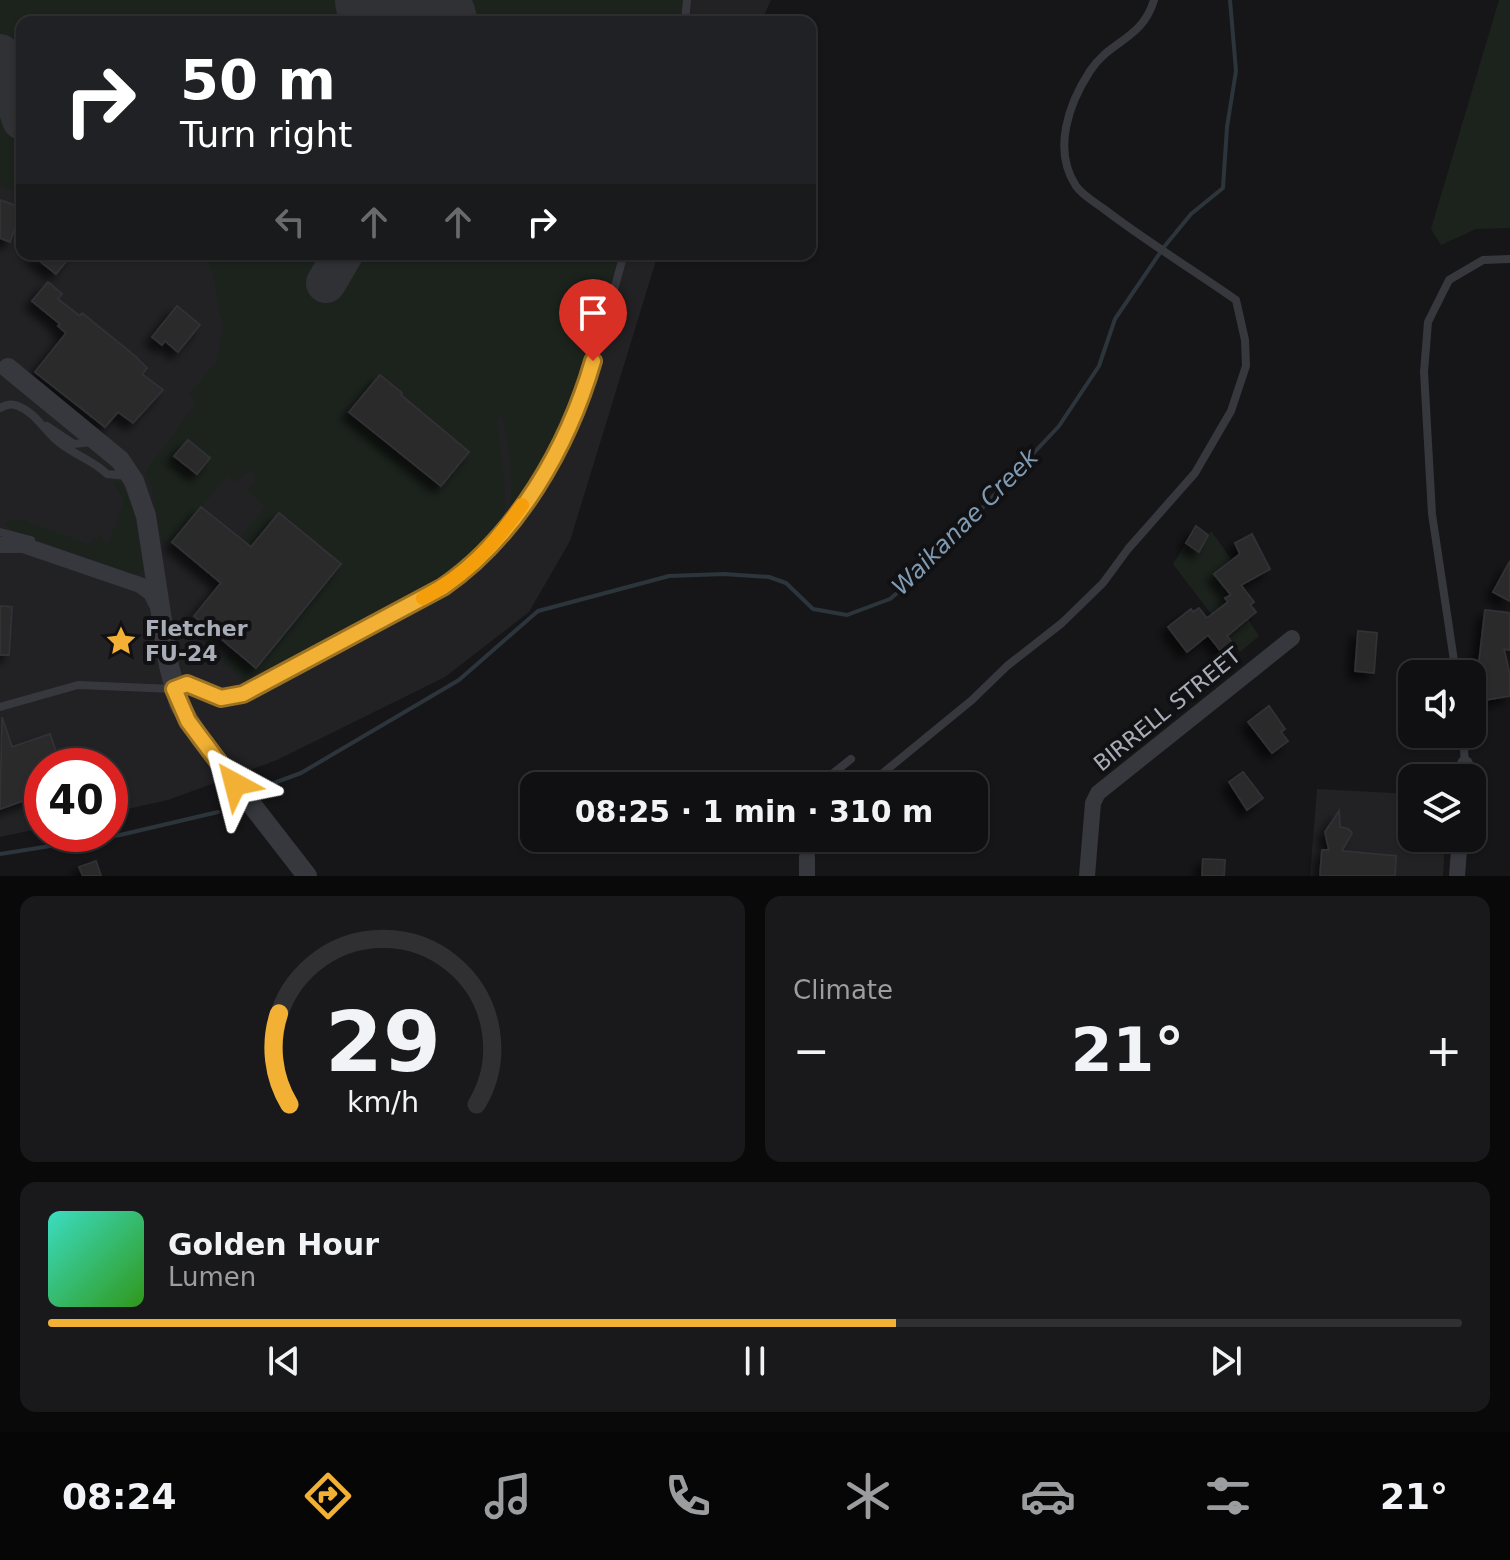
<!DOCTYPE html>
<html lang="en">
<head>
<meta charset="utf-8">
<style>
	:root { --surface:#101012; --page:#19191b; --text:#f1f3f6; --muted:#9c9d9f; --line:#303032; --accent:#f2b134 }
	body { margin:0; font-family:"DejaVu Sans",sans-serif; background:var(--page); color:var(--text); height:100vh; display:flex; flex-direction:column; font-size:30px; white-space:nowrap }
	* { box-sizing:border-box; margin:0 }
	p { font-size:26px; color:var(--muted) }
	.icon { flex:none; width:44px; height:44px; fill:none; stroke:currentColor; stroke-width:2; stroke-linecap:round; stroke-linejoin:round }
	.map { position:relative; height:876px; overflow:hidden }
	.side { display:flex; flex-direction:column; gap:20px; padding:20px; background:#09090a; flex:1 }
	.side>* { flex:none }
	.top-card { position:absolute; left:16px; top:16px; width:800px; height:244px; border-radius:16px; box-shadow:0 2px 6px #0004,0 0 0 2px var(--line); background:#202124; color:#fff; overflow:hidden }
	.buttons { position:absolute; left:1398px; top:660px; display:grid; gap:16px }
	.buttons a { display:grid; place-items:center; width:88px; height:88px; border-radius:16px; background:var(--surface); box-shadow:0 2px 6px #0004,0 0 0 2px var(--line); font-size:40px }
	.speed { position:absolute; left:24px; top:748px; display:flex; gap:16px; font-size:40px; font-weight:700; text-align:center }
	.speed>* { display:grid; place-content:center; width:104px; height:104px; border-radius:50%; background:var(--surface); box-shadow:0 2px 6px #0004,0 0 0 2px var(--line); line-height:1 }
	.speed .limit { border:12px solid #d22; background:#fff; color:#111 }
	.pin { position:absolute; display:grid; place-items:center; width:68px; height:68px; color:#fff; margin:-82px -34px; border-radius:50% 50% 50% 0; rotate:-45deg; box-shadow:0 0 8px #0007 }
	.pin .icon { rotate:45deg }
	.me { position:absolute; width:88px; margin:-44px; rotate:322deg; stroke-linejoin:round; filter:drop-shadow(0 0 6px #0008) }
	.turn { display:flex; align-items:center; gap:28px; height:168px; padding:0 32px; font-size:36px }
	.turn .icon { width:104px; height:104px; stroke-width:2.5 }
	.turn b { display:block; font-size:56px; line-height:68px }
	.lanes { display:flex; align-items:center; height:76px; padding:0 32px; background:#0003; justify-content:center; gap:40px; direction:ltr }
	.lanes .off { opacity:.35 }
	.big { font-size:60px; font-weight:700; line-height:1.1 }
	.side .tile { flex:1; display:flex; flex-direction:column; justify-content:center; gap:12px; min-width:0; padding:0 28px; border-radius:16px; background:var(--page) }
	.side .dial { align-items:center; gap:0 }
	.dial svg { height:208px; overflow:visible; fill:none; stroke:var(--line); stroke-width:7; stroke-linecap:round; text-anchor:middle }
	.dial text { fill:var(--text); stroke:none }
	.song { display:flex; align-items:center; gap:24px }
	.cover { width:96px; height:96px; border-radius:12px; background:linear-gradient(135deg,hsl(170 70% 55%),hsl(110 70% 35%)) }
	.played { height:8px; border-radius:4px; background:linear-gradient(90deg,var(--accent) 60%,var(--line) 60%) }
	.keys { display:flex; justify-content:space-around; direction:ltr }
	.heat { display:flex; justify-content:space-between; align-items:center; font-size:44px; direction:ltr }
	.side .tiles { flex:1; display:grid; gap:20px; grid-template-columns:1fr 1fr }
	.tile:last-child { grid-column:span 2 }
	.trip { position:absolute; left:520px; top:772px; width:468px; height:80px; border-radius:16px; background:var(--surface); box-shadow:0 2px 6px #0004,0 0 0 2px var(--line); font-weight:700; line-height:80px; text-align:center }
	.tabs { display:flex; height:128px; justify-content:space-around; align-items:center; background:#060607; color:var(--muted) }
	.tabs .icon { width:56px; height:56px }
	.tabs .active { color:var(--accent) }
	.tabs b { font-size:36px; color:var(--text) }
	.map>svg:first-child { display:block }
</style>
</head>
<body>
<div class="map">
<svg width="1510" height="876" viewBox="0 0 1510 876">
	<defs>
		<filter id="shadow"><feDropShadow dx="-7" dy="7" stdDeviation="4" flood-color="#0009"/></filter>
	</defs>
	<rect width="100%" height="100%" fill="#161618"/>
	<g fill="#222225">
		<path d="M0 0H771L761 22H22V254H658L570 541 529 612 445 677 277 760 168 800 110 813V766H42V828L0 837Z"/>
		<path d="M1317 789 1412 794V838H1445L1443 876H1310Z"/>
	</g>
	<g fill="#1c231d">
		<path d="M0 0H683L681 22H22V189L12 190 0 185Z"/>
		<path d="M1499 0H1510V228L1476 229 1441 245 1431 229Z"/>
		<path d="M201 254H620L572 412 553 450 512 513 510 458 502 415 497 420C506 509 523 526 442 582L243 689H239L244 679 223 662 234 649 279 513 221 583 240 538 266 506 247 491 256 481 253 478 256 473 252 470 248 474 246 472 237 482 228 475 172 542 162 544 152 487 145 473 196 403 188 395 216 363 224 324 218 308 215 282 209 264Z"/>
		<path d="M112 482H121L133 508 144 569 138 574H130L11 530 4 524 13 519 23 520 88 544 100 535 108 545 124 501Z"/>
		<path d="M1211 531 1232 560 1214 574 1230 595 1232 631 1248 619 1259 636 1240 652 1173 564 1186 543 1199 551Z"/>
	</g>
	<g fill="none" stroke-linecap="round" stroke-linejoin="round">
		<g stroke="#2c353c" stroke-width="4">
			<path d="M263 787 301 773 459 680 538 611 669 576 724 574 769 577 786 583 813 609 847 615 890 599 923 571 1059 426 1099 366 1115 319 1164 247 1191 214 1223 188 1227 127 1236 71 1230 0"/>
			<path d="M0 854 120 835 218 812"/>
		</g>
		<g stroke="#303135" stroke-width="40">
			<path d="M0 54 22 120"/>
			<path d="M326 283 343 254"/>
		</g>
		<path stroke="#303135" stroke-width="100" d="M385 0 427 22"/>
	</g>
	<g fill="#29292c" stroke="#303034" stroke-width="2" filter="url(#shadow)">
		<path d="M0 200 22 208V219L18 218 10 242 0 238Z"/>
		<path d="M31 254H72L56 274Z"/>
		<path d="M48 282 62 294 58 299 80 316 82 313 135 356 147 368 142 374 163 390 133 423 118 412 105 427 35 372 66 333 58 326 60 324 32 301Z"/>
		<path d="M177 306 200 325 178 352 165 341 162 345 152 337Z"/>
		<path d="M380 375 402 393 401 395 469 452 441 486 349 412Z"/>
		<path d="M188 440 210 458 197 474 174 456Z"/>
		<path d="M201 507 251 547 279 513 341 564 256 668 194 616 221 583 172 542Z"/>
		<path d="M1196 526 1208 535 1199 552 1186 543Z"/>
		<path d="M1252 534 1270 569 1241 585 1254 602 1250 605 1256 612 1227 636 1234 645 1223 654 1208 635 1187 652 1168 627 1191 609 1193 612 1199 608 1207 618 1228 602 1225 598 1231 595 1214 574 1240 554 1235 543Z"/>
		<path d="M1510 561V601L1493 592Z"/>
		<path d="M0 606 12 607 9 655H0Z"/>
		<path d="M1485 610 1510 613V650L1504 649 1510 675V696L1485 700 1479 662Z"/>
		<path d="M1358 631 1377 633 1374 673 1355 671Z"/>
		<path d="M1269 706 1285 729 1281 732 1288 741 1272 753 1248 722Z"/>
		<path d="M2 717 12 747 50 734 61 766H42V794L0 809Z"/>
		<path d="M1243 772 1263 798 1247 810 1229 782Z"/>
		<path d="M1339 811 1340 827 1348 829 1352 833 1342 851 1396 856 1395 876H1320L1322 850H1329L1325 832Z"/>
		<path d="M1203 859 1225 860 1224 876H1202Z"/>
		<path d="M96 861 101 876H83L79 867Z"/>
	</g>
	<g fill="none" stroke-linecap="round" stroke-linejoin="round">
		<g stroke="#37383d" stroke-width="8">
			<path d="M685 22 687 0"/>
			<path d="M0 408C6 405 11 403 18 406 34 412 43 428 55 439 71 454 92 459 107 474L128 476"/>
			<path d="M47 426 74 444 92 442"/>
			<path d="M0 532 31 540"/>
			<path d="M1456 674 1432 514 1424 372 1428 322 1449 280 1483 260 1510 259"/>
			<path d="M0 707 78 685 174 689 187 684 221 698 243 694 443 587C509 542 557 464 584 390 600 346 611 299 624 254"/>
			<path d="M1463 734 1465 764"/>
			<path d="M817 786 851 759"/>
			<path d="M867 786 972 700 1007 666 1062 623 1103 583 1128 549 1195 473 1231 411 1246 366 1245 340 1236 300C1192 269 1147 242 1104 209 1096 203 1082 195 1076 186 1052 150 1069 103 1090 71 1110 40 1142 40 1154 0"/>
			<path d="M805 838 807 857"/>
		</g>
		<g stroke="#37383d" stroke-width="16">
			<path d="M0 545H23L140 585 151 593 157 605"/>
			<path d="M1465 764V778"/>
			<path d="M807 876V857"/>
			<path d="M1087 876 1093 803 1098 793 1292 638"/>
			<path d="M1457 876 1460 838"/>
		</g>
		<path stroke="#37383d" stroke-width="20" d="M8 368 120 460 134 481 146 516 169 666 179 704 200 738 307 876"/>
	</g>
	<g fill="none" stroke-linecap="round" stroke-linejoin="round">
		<g stroke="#9d7322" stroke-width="20">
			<path id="route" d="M235 784 188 721 174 689 187 684 221 698 243 694 443 587C517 536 568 447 593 361"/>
		</g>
		<use href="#route" stroke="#f2b134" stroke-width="14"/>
		<path stroke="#f59e0b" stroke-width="14" d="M423 598C468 574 493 546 522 505"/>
	</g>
	<defs>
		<g id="sight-bare" transform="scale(2.4)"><path d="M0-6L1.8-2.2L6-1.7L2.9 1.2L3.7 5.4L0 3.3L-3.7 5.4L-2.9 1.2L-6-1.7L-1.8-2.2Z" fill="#f2b134" stroke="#111113" stroke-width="2.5" paint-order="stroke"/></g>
	</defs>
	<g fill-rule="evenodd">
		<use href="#sight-bare" x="121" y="641"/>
	</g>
	<g text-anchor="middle" stroke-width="8" stroke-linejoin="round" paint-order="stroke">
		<g font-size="22" font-weight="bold" fill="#a8adb8" stroke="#111113" text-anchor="start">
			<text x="145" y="636">Fletcher<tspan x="145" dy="25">FU-24</tspan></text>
		</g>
		<g font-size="22" fill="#a8adb8" stroke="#111113">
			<text transform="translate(1167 709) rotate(-39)" y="8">BIRRELL STREET</text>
		</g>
		<g font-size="24" font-style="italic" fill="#7f9bb3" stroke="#111113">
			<text transform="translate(965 522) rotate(-45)" y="8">Waikanae Creek</text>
		</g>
	</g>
</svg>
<div class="buttons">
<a><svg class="icon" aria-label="sound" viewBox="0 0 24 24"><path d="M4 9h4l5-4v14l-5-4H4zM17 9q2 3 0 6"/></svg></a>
<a><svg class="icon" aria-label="layers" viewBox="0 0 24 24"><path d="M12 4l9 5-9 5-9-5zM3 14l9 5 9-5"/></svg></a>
</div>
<div class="speed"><div class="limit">40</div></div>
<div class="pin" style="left:593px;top:361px;background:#d93025"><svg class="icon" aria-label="arrive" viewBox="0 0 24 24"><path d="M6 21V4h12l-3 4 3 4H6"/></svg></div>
<svg class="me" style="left:235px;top:784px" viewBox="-20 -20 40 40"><path d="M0-17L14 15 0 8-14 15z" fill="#f2b134" stroke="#fff" stroke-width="4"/></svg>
<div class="trip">08:25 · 1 min · 310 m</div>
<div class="top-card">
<div class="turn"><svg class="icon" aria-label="right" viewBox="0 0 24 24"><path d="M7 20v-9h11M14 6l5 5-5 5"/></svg><div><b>50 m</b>Turn right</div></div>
<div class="lanes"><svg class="icon off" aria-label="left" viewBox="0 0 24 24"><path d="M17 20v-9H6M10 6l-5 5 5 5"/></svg><svg class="icon off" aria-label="ahead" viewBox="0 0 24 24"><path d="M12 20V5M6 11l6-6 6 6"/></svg><svg class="icon off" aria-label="ahead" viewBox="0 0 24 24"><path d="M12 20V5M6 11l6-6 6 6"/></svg><svg class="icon" aria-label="right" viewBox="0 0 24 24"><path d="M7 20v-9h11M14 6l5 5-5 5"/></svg></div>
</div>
</div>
<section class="side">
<div class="tiles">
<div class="tile dial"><svg viewBox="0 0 100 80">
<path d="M14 69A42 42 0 1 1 86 69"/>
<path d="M14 69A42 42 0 0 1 10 34" stroke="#f2b134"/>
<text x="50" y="56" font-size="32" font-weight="700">29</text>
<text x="50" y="72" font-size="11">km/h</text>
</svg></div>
<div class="tile"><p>Climate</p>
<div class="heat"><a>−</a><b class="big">21°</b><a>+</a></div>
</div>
<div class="tile">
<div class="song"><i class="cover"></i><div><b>Golden Hour</b><p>Lumen</p></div></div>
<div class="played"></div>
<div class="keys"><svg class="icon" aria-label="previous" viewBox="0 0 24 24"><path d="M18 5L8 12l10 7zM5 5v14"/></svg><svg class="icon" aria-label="pause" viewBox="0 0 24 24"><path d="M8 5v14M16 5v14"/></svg><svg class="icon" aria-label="next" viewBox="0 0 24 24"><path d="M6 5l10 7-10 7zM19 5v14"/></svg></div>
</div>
</div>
</section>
<nav class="tabs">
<b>08:24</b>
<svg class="icon active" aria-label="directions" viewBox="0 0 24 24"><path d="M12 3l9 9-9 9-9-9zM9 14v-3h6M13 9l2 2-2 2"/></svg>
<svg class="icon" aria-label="music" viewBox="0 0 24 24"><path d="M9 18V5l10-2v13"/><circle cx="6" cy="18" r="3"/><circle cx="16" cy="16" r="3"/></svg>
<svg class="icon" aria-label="phone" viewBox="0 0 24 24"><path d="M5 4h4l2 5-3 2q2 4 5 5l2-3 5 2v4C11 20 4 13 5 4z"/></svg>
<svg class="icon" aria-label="climate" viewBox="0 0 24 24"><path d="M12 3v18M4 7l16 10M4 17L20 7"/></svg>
<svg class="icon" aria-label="car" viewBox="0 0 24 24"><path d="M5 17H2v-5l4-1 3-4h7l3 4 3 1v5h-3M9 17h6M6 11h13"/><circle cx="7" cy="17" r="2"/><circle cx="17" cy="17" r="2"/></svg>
<svg class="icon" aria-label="filters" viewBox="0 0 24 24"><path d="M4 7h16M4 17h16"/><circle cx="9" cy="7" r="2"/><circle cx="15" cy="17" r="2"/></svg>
<b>21°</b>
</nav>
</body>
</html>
